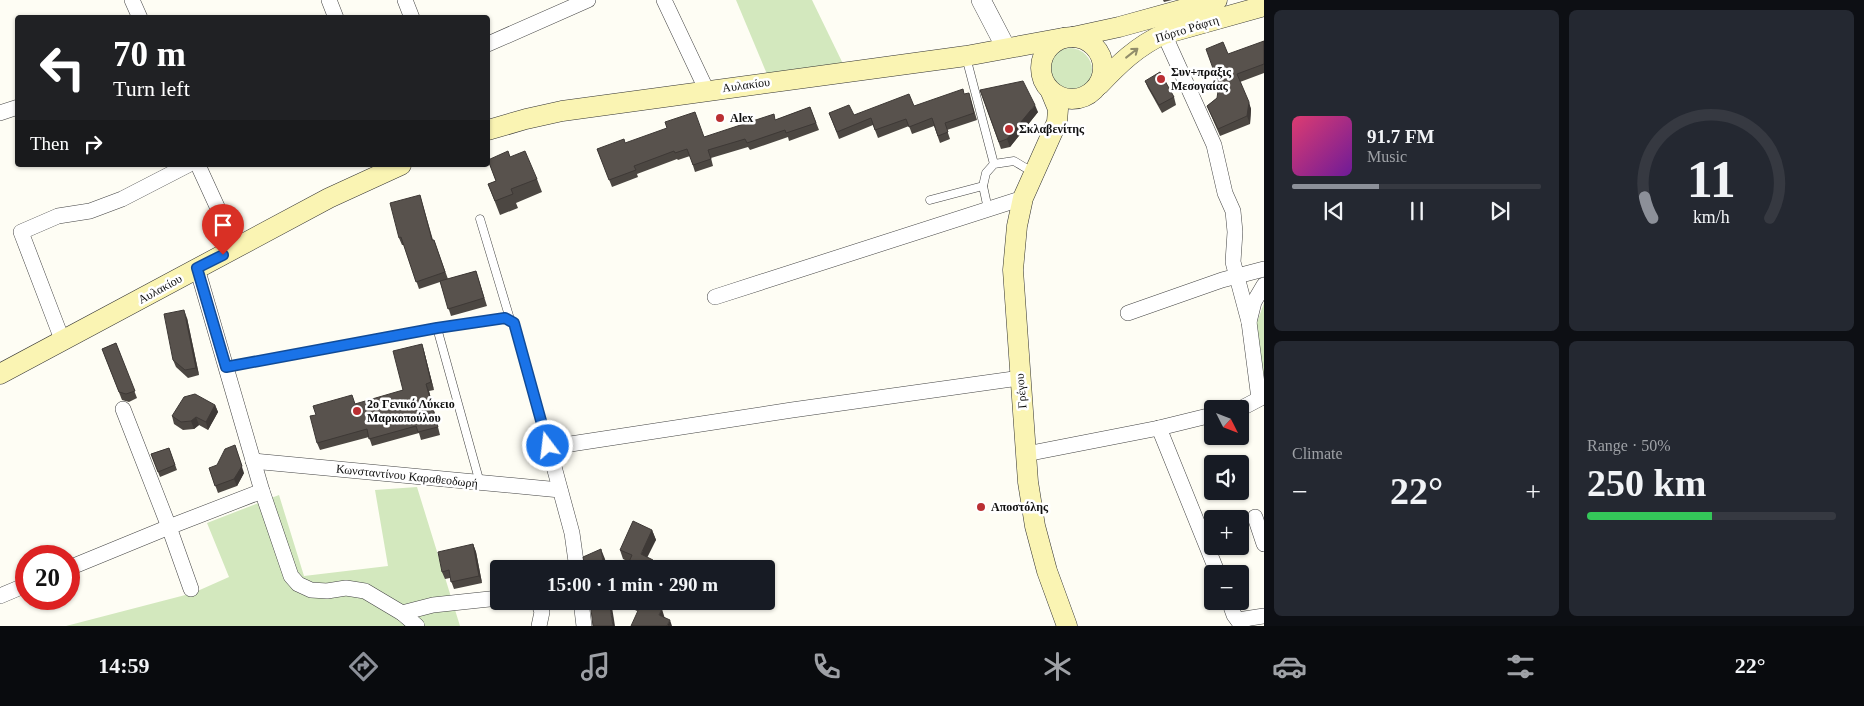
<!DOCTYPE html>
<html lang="en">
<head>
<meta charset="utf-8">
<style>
	:root { --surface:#171b24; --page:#242831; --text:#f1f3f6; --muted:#9ea1a6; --line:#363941; --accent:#8c9099 }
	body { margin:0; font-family:Georgia,serif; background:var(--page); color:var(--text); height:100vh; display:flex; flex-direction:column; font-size:19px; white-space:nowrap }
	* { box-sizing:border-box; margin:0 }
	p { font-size:16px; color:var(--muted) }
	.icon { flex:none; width:28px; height:28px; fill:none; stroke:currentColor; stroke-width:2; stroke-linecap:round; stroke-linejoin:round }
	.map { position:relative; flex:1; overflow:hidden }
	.sheet { display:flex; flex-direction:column; gap:10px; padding:10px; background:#0d0f14; width:600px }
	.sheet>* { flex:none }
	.top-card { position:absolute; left:15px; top:15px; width:475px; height:152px; border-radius:5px; box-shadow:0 1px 4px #0004; background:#202124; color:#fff; overflow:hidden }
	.needle { width:32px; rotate:132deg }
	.buttons { position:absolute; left:1204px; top:400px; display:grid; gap:10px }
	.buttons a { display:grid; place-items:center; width:45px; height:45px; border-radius:5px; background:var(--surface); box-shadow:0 1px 4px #0004; font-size:25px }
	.speed { position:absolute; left:15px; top:545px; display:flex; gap:10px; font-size:25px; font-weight:700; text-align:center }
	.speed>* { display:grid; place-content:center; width:65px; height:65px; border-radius:50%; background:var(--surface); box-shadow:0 1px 4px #0004; line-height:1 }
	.speed .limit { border:8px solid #d22; background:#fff; color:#111 }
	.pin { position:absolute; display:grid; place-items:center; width:42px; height:42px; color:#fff; margin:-51px -21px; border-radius:50% 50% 50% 0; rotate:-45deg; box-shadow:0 0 5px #0007 }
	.pin .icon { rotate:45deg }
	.me { position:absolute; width:55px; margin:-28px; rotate:345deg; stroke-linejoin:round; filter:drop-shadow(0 0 4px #0008) }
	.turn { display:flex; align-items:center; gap:18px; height:105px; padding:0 15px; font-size:22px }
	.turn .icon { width:65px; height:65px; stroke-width:2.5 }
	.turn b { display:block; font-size:35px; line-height:42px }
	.then { display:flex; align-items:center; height:48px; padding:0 15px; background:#0003; gap:10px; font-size:19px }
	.big { font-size:38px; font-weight:700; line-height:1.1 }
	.sheet .widget { flex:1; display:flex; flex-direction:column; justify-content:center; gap:8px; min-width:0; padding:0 18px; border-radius:8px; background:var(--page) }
	.sheet .dial { align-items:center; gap:0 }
	.dial svg { height:130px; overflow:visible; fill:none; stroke:var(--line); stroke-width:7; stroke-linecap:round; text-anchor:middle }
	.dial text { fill:var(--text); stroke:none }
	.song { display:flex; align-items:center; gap:15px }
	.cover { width:60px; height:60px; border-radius:8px; background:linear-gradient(135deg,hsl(340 70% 55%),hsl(280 70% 35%)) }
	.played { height:5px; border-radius:2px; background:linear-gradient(90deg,var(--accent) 35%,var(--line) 35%) }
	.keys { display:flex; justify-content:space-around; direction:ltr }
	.heat { display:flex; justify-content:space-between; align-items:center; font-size:28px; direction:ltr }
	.charge { height:8px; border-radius:4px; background:linear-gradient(90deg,#34c759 50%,var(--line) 0) }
	.sheet .tiles { flex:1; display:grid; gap:10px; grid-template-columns:repeat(2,1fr) }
	.trip { position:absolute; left:490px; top:560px; width:285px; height:50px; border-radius:5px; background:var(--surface); box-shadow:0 1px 4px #0004; font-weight:700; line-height:50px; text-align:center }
	.tab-bar { display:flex; height:80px; justify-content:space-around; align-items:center; background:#090b0e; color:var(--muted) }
	.tab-bar .icon { width:35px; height:35px }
	.tab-bar .current { color:var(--accent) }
	.tab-bar b { font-size:22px; color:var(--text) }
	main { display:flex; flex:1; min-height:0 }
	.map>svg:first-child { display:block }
</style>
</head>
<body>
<main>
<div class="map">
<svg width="1264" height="626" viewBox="0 0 1264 626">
	<rect width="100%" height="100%" fill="#fefdf4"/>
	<g fill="#d3e8be">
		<path d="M736 0H812L846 70 769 79Z"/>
		<circle cx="1070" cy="70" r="22"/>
		<path d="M1264 303V392L1256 325Z"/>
		<path d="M417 487 460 626H66L193 593 229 577 207 523 279 495 304 576 388 566 375 490Z"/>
	</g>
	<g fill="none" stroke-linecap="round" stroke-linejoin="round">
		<g stroke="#434343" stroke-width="9">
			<g id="service">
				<path d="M966 57 994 164"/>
				<path d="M983 186 988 209"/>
				<path d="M930 200 983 186 986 173 994 164 1014 161 1034 173"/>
				<path d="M480 219 510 319"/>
				<path d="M437 328 480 483"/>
				<path d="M226 367 437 328 505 318 514 323 551 457"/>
			</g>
		</g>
		<g stroke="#434343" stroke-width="16">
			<g id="minor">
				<path d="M132 0 140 18"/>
				<path d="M329 0 336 18"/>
				<path d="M405 0 412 18"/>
				<path d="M664 0 707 91"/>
				<path d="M1164 34 1214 145 1225 193 1233 211 1235 232 1233 262 1249 322"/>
				<path d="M488 44 588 0"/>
				<path d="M0 113 18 107"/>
				<path d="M198 165 236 248"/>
				<path d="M197 268 262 491 291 576 298 584 311 590 327 591 346 588 365 591 402 613 433 605 499 598"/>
				<path d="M715 297 1023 198"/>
				<path d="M1128 313 1222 280 1264 269"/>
				<path d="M63 342 21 232 58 216 90 211 122 199 188 165"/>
				<path d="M123 409 169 527 191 589"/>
				<path d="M1240 409 1259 399 1249 322 1254 302 1264 285"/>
				<path d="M1159 428 1218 574"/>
				<path d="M1026 454 1159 428 1212 415"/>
				<path d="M253 461 560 490"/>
				<path d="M1255 517 1264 544"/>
				<path d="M69 568 169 527 262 491"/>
				<path d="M577 569 572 533 553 463 555 451 564 445 792 410 1020 378"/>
				<path d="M0 596 26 585"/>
				<path d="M538 601 542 612 539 626"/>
				<path d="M581 601 584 626"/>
				<path d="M1229 601 1234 615 1242 626"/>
				<path d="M402 613 417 626"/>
				<path d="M1238 620 1264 616"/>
			</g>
		</g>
		<g stroke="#434343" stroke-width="20">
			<path id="tertiary" d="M981 0 1006 48"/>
		</g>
		<g stroke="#323232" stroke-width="21">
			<g id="secondary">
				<circle cx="1072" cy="68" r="31"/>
				<path d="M1073 37 1119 27 1217 0"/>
				<path d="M1099 85C1118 65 1137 46 1164 34L1264 6"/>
				<path d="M1051 92 1058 109 1057 122 1023 198 1017 226 1013 270 1028 482 1035 526 1047 571 1067 626"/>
				<path d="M488 130 526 119 562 111 966 56 1063 38"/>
				<path d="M0 374 329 198 401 165"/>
			</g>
		</g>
		<use href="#service" stroke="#fff" stroke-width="8"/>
		<use href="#minor" stroke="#fff" stroke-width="15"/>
		<use href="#tertiary" stroke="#fff" stroke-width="19"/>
		<use href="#secondary" stroke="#faf4b3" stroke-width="20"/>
	</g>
	<g fill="#4c4742">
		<path d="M1163 0H1172L1164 2Z"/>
		<path d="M1264 41V73L1240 82 1251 109 1250 124 1220 136 1207 106 1217 98Z"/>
		<path d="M1145 81 1174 97 1176 105 1162 113 1148 88Z"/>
		<path d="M980 90 1038 112 1010 147 1001 149Z"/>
		<path d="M964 94 971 100 977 120 947 130 950 139 940 143 934 126 912 134 909 126 878 138 873 125 839 139 829 113 854 115 914 106Z"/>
		<path d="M810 107 819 130 789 141 788 137 750 150 748 147 711 158 713 166 695 172 690 156 678 160 677 159 637 174 638 177 612 187 597 149 625 143 704 137 775 120Z"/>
		<path d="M510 157 537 179 542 192 516 203 518 208 500 215 488 184 496 181 488 160Z"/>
		<path d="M420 195 433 240H434L448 279 476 271 487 306 451 316 440 282 419 289 404 245H402L399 238Z"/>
		<path d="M187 318 199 375 188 378 176 367 173 360Z"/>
		<path d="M116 343 137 398 129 402 122 400 102 349Z"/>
		<path d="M422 344 424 351 434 390 429 391 440 435 421 440 419 433 372 446 369 437 320 450 317 443 403 390Z"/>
		<path d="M215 405 218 412 208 430 199 425 194 429 183 430 174 424 172 416Z"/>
		<path d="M169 448 177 470 160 477 151 454Z"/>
		<path d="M209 468 244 473 237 486 218 493Z"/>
		<path d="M652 530 656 540 629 562 623 559 620 550Z"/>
		<path d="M473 544 476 552 482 583 454 589 450 578 445 579 442 572Z"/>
		<path d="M628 601H657L655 606 637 611 631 608Z"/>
	</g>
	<g fill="#3e3936">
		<path d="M1249 102 1251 109 1250 124 1247 116Z"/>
		<path d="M1035 105 1038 112 1010 147 1007 139Z"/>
		<path d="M184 310 187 318 199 375 196 368Z"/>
		<path d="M422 344 424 351 434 390 431 382Z"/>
		<path d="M426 384 429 391 440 435 438 427Z"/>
		<path d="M215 405 218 412 208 430 206 422Z"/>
		<path d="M196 417 199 425 194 429 191 421Z"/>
		<path d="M235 445 244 473 237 486 234 479Z"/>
		<path d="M652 530 656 540 644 564 641 554Z"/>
		<path d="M473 544 476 552 482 583 479 576Z"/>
		<path d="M601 549 605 559 607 569H604Z"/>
		<path d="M653 560 656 569H649Z"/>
		<path d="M609 601H611L615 626H613Z"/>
		<path d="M649 601H657L652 613 648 603Z"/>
		<path d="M662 609 665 619 659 615Z"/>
		<path d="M670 620 672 626H667Z"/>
	</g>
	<g fill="#58524d" stroke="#3e3936">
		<path d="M1264 41V64L1237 74 1249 102 1247 116 1218 129 1207 106 1217 98 1219 85 1206 49 1223 42 1228 54Z"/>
		<path d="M1160 72 1174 97 1159 105 1145 81Z"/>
		<path d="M1023 81 1035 105 1007 139 999 142 980 90Z"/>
		<path d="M963 89 964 94 969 93 974 113 945 123 948 132 938 136 932 118 909 127 906 119 875 130 871 118 837 132 829 113 849 105 854 115 909 94 914 106Z"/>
		<path d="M810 107 816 123 786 133 785 130 747 143 745 139 708 150 711 159 693 165 687 149 675 153 674 151 634 166 636 170 609 180 597 149 624 139 625 143 667 128 665 122 695 112 704 137 774 114 775 120Z"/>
		<path d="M508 151 510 157 525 151 537 179 511 189 513 194 495 201 488 184 496 181 488 160Z"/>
		<path d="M420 195 432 240H434L445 272 416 282 401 237 399 238 390 203Z"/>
		<path d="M476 271 484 298 448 309 440 281Z"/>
		<path d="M184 310 196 368 185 370 173 360 164 314Z"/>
		<path d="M116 343 135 391 126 394 119 392 102 349Z"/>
		<path d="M422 344 431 382 426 384 438 427 418 432 416 426 369 439 367 429 317 443 310 416 316 415 313 406 352 395 355 404 403 390 393 351Z"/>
		<path d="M195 394 215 405 206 422 196 417 191 421 181 422 172 416 184 397Z"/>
		<path d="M235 445 242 466 234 479 215 486 209 468 217 465 225 449Z"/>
		<path d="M169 448 175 465 158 472 151 454Z"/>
		<path d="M633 521 652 530 641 554 653 560 649 569H626L632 555 620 550Z"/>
		<path d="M473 544 479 576 451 582 449 570 442 572 438 552Z"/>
		<path d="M601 549 604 569H585L583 557Z"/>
		<path d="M590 601H609L613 626H593Z"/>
		<path d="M633 601H649L648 603 662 609 659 615 670 620 667 626H631L641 604Z"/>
	</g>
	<defs><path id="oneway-shaft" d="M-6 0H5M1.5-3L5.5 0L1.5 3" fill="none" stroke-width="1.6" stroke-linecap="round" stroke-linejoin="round" transform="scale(1.25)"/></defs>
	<use stroke="#918d6a" href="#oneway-shaft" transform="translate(1132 53) rotate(-38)"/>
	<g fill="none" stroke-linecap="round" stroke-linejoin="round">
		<g stroke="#114b97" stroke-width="12">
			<path id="route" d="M223 255 197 268 226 367 437 328 505 318 514 323 548 446"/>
		</g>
		<use href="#route" stroke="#1a73e8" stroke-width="9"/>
	</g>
	<g fill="#ba2f32" stroke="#fff" stroke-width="2">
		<circle cx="1161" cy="79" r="5"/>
		<circle cx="720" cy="118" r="5"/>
		<circle cx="1009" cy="129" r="5"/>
		<circle cx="357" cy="411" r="5"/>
		<circle cx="981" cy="507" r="5"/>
	</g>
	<g text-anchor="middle" stroke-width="5" stroke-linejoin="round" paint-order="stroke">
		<g font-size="12" fill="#101010" stroke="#fff">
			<text transform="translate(1187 29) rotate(-17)" y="4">Πόρτο Ράφτη</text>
			<text transform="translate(746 85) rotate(-8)" y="4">Αυλακίου</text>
			<text transform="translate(160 289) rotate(-29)" y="4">Αυλακίου</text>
			<text transform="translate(1021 391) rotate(-95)" y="4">Γρέγου</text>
			<text transform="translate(407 476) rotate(6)" y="4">Κωνσταντίνου Καραθεοδωρή</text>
		</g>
		<g font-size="12" font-weight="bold" fill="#101010" stroke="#fff" text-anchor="start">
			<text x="1171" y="76">Συν+πραξις<tspan x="1171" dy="14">Μεσογαίας</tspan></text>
			<text x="730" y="122">Alex</text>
			<text x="1019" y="133">Σκλαβενίτης</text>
			<text x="367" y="408">2ο Γενικό Λύκειο<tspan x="367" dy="14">Μαρκοπούλου</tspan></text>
			<text x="991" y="511">Αποστόλης</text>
		</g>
	</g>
</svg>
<div class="buttons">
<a><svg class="needle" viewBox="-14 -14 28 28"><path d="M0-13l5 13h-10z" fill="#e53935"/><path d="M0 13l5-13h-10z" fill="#9ea1a6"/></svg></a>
<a><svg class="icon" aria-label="sound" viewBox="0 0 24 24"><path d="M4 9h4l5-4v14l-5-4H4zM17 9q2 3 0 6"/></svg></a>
<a>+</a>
<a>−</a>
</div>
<div class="speed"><div class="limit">20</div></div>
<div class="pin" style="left:223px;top:255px;background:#d93025"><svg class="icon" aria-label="arrive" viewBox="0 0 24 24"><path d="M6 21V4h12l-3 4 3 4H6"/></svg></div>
<svg class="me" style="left:548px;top:446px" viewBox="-20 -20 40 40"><circle r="17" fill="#1a73e8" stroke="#fff" stroke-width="3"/><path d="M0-11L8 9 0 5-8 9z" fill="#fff"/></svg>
<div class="trip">15:00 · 1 min · 290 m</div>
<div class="top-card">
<div class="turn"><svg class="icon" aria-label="left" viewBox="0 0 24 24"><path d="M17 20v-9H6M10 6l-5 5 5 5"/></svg><div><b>70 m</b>Turn left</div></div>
<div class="then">Then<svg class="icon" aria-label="right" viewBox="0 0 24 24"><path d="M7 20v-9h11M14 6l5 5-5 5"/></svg></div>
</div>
</div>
<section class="sheet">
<div class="tiles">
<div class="widget">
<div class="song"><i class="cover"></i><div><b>91.7 FM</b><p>Music</p></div></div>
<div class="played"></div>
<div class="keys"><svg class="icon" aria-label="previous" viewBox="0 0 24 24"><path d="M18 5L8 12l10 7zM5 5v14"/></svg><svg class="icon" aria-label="pause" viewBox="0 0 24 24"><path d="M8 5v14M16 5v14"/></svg><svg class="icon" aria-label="next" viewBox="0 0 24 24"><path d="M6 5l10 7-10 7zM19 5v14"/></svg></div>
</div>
<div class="widget dial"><svg viewBox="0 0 100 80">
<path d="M14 69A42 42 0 1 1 86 69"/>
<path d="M14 69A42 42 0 0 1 9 56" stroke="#8c9099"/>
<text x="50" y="56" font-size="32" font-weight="700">11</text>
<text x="50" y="72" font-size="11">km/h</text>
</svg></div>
<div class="widget"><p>Climate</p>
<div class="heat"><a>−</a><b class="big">22°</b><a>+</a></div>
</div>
<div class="widget"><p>Range · 50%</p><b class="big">250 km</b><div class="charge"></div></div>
</div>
</section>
</main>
<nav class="tab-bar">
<b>14:59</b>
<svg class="icon current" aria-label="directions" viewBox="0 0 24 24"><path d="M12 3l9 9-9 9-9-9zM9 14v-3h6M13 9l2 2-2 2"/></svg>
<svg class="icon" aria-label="music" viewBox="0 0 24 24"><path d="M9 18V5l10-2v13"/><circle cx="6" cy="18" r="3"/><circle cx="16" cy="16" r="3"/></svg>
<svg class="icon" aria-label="phone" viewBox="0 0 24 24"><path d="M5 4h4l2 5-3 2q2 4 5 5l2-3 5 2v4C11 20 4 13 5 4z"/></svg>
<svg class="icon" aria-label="climate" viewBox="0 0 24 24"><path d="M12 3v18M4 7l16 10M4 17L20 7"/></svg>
<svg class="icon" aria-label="car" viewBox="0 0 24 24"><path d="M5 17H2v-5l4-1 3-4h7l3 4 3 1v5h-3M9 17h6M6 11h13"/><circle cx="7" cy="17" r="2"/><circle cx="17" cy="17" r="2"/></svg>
<svg class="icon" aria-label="filters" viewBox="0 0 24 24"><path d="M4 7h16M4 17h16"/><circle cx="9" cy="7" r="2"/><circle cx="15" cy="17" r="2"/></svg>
<b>22°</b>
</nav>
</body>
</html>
